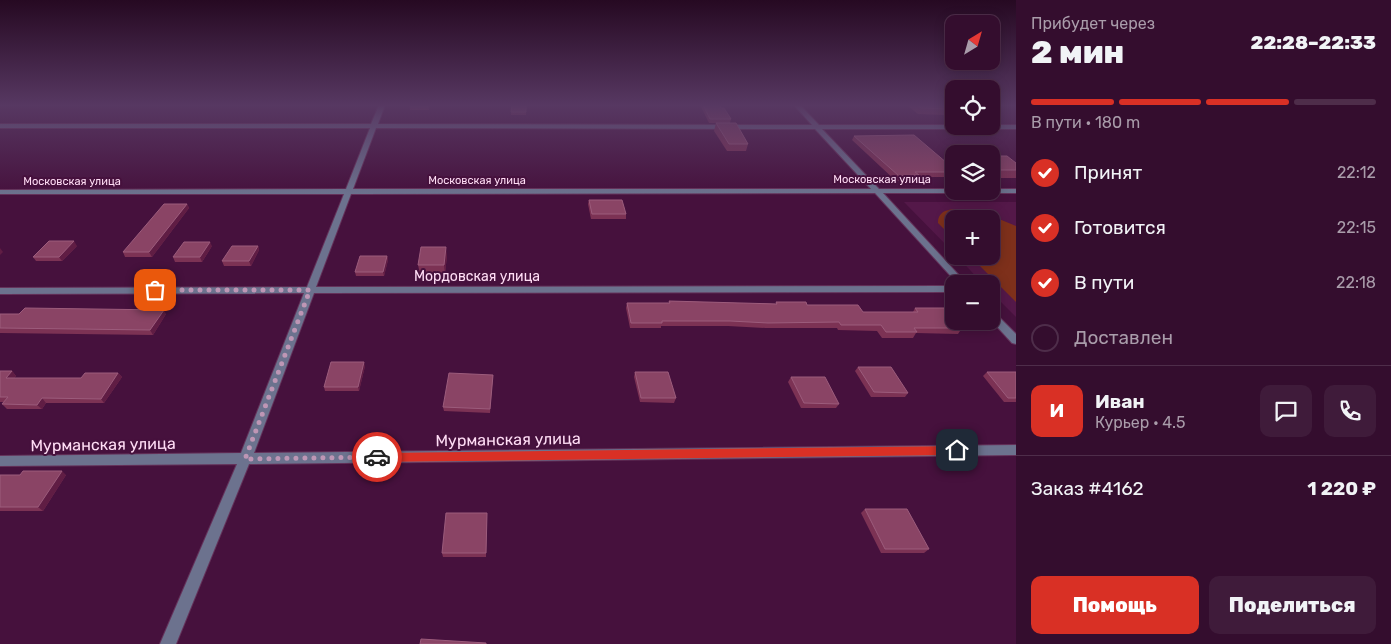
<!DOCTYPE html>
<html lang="ru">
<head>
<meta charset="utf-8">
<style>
  :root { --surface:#340d2e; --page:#3f1b3a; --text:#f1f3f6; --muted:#a99caa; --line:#4e2d4a; --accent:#d93025 }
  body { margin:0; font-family:Rubik,sans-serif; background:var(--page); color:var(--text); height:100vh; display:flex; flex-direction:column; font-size:19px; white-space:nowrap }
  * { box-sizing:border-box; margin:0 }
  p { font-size:16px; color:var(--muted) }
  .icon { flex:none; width:28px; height:28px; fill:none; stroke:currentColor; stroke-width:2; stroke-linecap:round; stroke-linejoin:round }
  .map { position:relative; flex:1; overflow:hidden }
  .panel { display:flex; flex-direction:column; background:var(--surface); width:375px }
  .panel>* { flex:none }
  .needle { width:32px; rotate:37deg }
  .buttons { position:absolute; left:945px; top:15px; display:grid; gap:10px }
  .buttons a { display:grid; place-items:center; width:55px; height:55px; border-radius:10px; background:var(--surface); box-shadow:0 2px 12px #0003,0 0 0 1px var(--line); font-size:25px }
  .pin { position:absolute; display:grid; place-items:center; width:42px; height:42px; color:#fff; margin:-21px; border-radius:10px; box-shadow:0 2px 8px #0006 }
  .courier { position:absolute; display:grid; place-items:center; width:50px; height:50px; margin:-25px; border:4px solid #d93025; border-radius:50%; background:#fff; color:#222; box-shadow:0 1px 6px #0007 }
  .head em { font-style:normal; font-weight:800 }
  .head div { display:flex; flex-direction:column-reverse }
  .head { display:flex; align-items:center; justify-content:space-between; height:85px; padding:0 15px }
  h1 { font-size:32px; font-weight:800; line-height:38px }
  .bar { display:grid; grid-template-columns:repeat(4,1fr); gap:8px 5px; align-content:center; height:60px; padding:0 15px }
  .bar i { height:6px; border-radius:4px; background:var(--line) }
  .bar .selected { background:var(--accent) }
  .bar p { grid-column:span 4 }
  .line { display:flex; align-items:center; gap:12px; padding:0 15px; border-top:1px solid var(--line) }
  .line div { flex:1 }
  .round { display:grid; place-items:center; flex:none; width:52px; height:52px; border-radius:10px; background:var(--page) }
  ol { padding:0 15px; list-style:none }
  li { display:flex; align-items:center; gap:15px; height:55px }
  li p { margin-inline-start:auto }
  li .icon { padding:5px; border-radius:50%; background:var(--accent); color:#fff; stroke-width:4 }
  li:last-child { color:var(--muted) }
  li i { width:28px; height:28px; border:2px solid var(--line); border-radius:50% }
  .action { display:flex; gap:10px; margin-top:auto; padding:10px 15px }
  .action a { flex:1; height:58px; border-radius:10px; background:var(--accent); color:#fff; font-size:20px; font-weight:800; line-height:58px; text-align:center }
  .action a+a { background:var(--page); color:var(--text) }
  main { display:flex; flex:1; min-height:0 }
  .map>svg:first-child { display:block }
  .built { fill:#541849 }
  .green { fill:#7e301b }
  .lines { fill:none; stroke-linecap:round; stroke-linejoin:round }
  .minor-casing { stroke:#64325a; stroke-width:2 }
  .minor { fill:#6c728e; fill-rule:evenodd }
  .wall { fill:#7c3254 }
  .shaded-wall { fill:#601d44 }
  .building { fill:#8a4465; stroke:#9c5c7c }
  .route { fill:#d93025 }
  .done { stroke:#be96b5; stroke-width:5; stroke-dasharray:0 9 }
  .labels { text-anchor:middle; stroke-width:4; stroke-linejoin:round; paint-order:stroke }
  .far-street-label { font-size:11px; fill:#ffddf5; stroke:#46113d }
  .street-label { font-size:14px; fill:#ffddf5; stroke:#46113d }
  .near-street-label { font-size:16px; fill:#ffddf5; stroke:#46113d }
</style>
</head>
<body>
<main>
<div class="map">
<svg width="1016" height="644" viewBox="0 0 1016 644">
  <rect width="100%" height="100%" fill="#46113d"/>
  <path class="built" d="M904 202H1016V317L991 292V284H983L957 256H991V219H954V253Z"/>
  <path class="green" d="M965 209 987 214 1016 226V302L970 256H991V219H954V239L938 223C938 208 953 209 965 209Z"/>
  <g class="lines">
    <g class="minor-casing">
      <g id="minor">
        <path d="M379 105H385L378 124 812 125 794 105H800L819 125H1016V129H822L879 189H954V191H958L954 193H883L967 284H958L875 193 351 194 316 287 954 286V292L314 293 254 453 1016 445V455L249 464 176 644H160L237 464 0 466V456L241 453 304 293 0 294V288L307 287 344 194H0V190L346 189 370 128H0V124H371ZM376 128 815 129 871 189H353Z"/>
        <path d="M991 189H1016V193H988L987 191H991Z"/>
        <path d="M991 311 994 312 1016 334V344L1012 343 991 320Z"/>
      </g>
    </g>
    <use href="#minor" class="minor"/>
  </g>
  <g class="wall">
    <path d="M409 105H430L429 110H410Z"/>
    <path d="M512 105H526V115H511Z"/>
    <path d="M700 105H720L731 119 730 123H709Z"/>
    <path d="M907 105H942L948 109 944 115 918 114Z"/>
    <path d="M716 123 748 144 746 151H727L714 131Z"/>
    <path d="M854 136 954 169V177H919L917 180 896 181 852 140Z"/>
    <path d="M991 156 1016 163V178H996L991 174Z"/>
    <path d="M589 200 626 214V219H591L588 204Z"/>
    <path d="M187 204 189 208 152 257H125L123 252Z"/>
    <path d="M77 246 62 261H36L33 257Z"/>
    <path d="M212 246 202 262H175L173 257Z"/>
    <path d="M258 246 259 250 251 266H224L222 261Z"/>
    <path d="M447 255 445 274H420L418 265Z"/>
    <path d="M387 256 388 260 384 276H356L355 272Z"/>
    <path d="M669 301 776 304V302L807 305 863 312H913L915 308 962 328 958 334 916 333 913 338H882L877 331 838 330 837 328H766L728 326H661V328H630L626 308 627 303H669Z"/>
    <path d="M0 314H166L153 335 0 333Z"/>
    <path d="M365 366 359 391H325L324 387Z"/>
    <path d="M858 367 908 393 905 397H871L855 371Z"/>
    <path d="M0 371H12L16 376 14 378H81L118 373 122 377 104 403H46L42 409H7L2 404 5 402H0Z"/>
    <path d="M635 372 676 398 674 403 640 402 634 377Z"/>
    <path d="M987 372H1016V402H1004L983 376Z"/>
    <path d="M493 375 490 413 444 411 443 407Z"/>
    <path d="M791 377 839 404 836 408H801L788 382Z"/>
    <path d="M0 475H66L43 511H0Z"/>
    <path d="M865 509 929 549 924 553H881L861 513Z"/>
    <path d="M487 517 486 557H443L442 553Z"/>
  </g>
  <g class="shaded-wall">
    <path d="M187 204 189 208 152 257 149 252Z"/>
    <path d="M74 241 77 246 62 261 59 257Z"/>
    <path d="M210 242 212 246 202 262 200 257Z"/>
    <path d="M258 246 259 250 251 266 249 261Z"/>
    <path d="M446 247 447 255 445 274 444 265Z"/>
    <path d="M0 248 3 252 0 255Z"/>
    <path d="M387 256 388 260 384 276 383 272Z"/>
    <path d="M164 310 166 314 153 335 150 330Z"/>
    <path d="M364 362 365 366 359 391 358 387Z"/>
    <path d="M12 371 16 376 10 382 6 378Z"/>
    <path d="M118 373 122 377 104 403 101 399Z"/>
    <path d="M42 398 46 403 42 409 37 405Z"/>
    <path d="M62 471 66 475 43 511 38 507Z"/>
  </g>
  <g class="building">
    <path d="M409 105H429L428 106H409Z"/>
    <path d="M512 105H526V112H511Z"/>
    <path d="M703 105H720L721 108H724L731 119H710Z"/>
    <path d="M917 105H942L948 109 921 108Z"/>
    <path d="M716 123H736L748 144H729Z"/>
    <path d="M914 135 954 169V172H915L919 175 899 176 854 136Z"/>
    <path d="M991 156H1007L1016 163V170H1001L991 162Z"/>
    <path d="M589 200H622L626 214H592Z"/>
    <path d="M164 204H187L149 252H123Z"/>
    <path d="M49 241H74L59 257H33Z"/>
    <path d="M184 242H210L200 257H173Z"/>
    <path d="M232 246H258L249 261H222Z"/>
    <path d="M421 247H446L444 265H418Z"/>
    <path d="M360 256H387L383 272H355Z"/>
    <path d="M669 301 777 304 776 302H806L807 305H858L863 312H918L915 308H945L954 318V321H956L962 328H914L917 332H886L881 325H841L839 322 768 323 730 321H662V323H631L627 303H670Z"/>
    <path d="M25 308 164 310 150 330 0 328V314H19Z"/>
    <path d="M331 362H364L358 387H324Z"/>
    <path d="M858 367H891L908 393 874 392Z"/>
    <path d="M0 371H12L6 378H81L85 373H118L101 399 42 398 37 405 2 404 8 397H0Z"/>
    <path d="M635 372H668L676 398H641Z"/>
    <path d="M987 372H1016V398H1008Z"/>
    <path d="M449 373 493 375 490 409 443 407Z"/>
    <path d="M791 377H825L839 404 804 403Z"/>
    <path d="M23 471H62L38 507H0V475H20Z"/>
    <path d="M865 509H907L929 549H885Z"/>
    <path d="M446 513H487L486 553H442Z"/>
    <path d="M421 639 486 643V644H420Z"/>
  </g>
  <linearGradient id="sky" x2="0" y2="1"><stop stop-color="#260922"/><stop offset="0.54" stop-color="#573862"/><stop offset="1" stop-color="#573862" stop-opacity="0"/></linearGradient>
  <rect width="1016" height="195" fill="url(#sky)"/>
  <path class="route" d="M957 446 962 450 957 455 377 462 372 457 377 453Z"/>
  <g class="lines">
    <path class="done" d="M155 290H310L245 459 377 457"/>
  </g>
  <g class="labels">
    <g class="far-street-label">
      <text x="882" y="183">Московская улица</text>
      <text x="477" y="184">Московская улица</text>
      <text x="72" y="185">Московская улица</text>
    </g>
    <g class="street-label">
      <text x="477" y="281">Мордовская улица</text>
    </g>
    <g class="near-street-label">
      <text transform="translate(508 439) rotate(-1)" y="6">Мурманская улица</text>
      <text transform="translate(103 444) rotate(-1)" y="6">Мурманская улица</text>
    </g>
  </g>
</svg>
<div class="buttons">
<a><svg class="needle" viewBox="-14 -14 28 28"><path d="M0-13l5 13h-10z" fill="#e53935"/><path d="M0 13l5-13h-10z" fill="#a99caa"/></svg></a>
<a><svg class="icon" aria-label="locate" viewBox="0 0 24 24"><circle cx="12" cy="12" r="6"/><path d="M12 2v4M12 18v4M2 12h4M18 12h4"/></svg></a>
<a><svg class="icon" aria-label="layers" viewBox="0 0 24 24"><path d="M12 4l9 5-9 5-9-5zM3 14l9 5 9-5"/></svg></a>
<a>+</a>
<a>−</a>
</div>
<div class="pin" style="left:155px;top:290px;background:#ea580c"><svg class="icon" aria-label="bag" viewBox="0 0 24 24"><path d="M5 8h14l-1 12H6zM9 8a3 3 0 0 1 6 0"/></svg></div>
<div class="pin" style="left:957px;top:450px;background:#1f2937"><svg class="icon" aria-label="home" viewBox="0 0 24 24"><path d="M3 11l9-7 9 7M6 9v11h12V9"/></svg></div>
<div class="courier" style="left:377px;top:457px"><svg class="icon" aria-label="car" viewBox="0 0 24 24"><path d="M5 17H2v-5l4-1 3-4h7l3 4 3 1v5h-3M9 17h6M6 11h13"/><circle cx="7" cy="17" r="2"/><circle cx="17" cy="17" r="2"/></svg></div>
</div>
<section class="panel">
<div class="head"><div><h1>2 мин</h1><p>Прибудет через</p></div><em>22:28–22:33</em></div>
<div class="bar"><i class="selected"></i><i class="selected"></i><i class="selected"></i><i></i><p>В пути · 180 m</p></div>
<ol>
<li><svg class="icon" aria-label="check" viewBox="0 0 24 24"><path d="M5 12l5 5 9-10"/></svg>Принят<p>22:12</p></li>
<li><svg class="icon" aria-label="check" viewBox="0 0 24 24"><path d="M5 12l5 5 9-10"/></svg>Готовится<p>22:15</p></li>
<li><svg class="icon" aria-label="check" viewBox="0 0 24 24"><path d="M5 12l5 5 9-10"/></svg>В пути<p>22:18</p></li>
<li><i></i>Доставлен</li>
</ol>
<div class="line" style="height:90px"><b class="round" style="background:var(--accent);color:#fff">И</b><div><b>Иван</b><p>Курьер · 4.5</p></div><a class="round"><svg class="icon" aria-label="chat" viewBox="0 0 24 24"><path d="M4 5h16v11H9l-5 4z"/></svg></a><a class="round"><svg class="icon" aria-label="phone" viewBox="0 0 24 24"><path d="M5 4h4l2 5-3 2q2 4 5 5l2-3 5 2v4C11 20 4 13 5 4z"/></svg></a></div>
<div class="line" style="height:65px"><div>Заказ #4162</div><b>1 220 ₽</b></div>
<div class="action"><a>Помощь</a><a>Поделиться</a></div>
</section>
</main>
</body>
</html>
